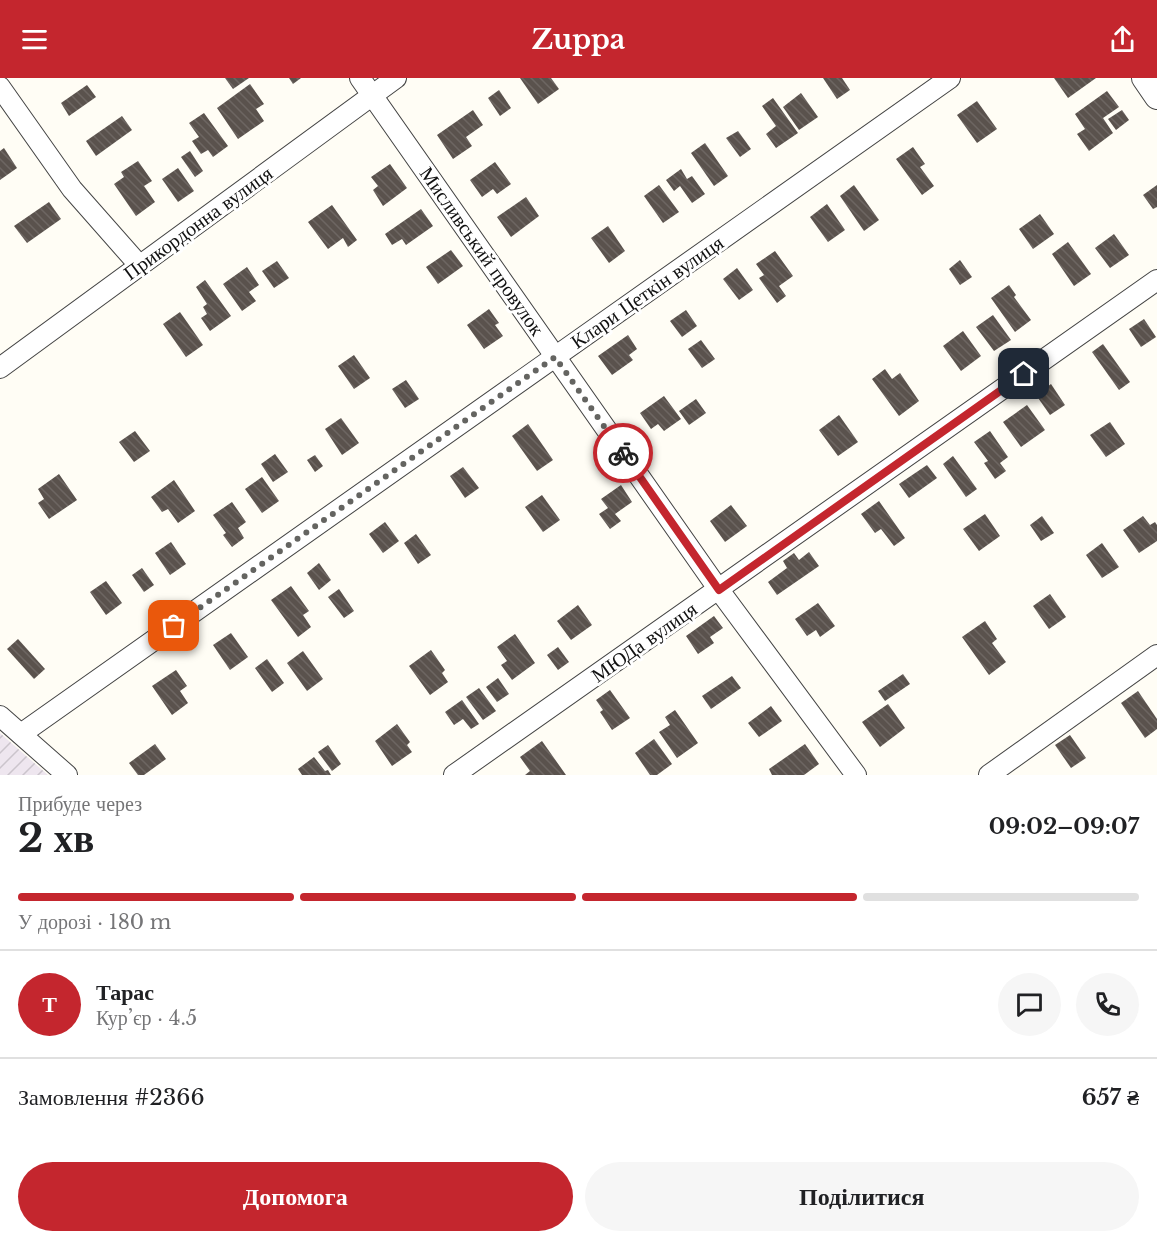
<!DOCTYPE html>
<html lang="uk">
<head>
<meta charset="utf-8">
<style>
  :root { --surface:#fff; --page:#f6f6f6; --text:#202124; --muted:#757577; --line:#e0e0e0; --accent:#c4262e }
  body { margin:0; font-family:"Libre Baskerville",serif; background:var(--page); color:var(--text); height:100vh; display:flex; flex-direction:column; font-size:22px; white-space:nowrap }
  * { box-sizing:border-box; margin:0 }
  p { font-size:20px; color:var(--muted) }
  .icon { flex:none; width:33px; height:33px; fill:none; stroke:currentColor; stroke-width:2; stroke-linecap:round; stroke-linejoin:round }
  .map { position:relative; height:697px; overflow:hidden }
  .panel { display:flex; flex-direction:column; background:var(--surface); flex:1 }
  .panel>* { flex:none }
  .pin { position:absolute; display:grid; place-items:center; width:51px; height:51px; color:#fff; margin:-26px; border-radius:12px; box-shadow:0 3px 9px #0006 }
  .courier { position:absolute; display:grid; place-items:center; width:60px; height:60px; margin:-30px; border:4px solid #c4262e; border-radius:50%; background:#fff; color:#222; box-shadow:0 2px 8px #0007 }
  .headline em { font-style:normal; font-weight:700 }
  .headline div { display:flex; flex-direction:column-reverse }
  .headline { display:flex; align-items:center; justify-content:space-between; height:102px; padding:0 18px }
  h1 { font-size:39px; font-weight:700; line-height:45px }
  .bar { display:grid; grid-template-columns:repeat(4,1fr); gap:9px 6px; align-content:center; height:72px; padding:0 18px }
  .bar i { height:8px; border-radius:4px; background:var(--line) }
  .bar .selected { background:var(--accent) }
  .bar p { grid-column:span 4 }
  .line { display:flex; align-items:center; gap:15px; padding:0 18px; border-top:2px solid var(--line) }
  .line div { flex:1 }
  .round { display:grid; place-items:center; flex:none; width:63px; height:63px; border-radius:32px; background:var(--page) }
  .primary-button { display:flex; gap:12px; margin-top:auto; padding:12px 18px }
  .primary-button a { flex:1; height:69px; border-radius:36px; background:var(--accent); color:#fff; font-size:24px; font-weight:700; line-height:69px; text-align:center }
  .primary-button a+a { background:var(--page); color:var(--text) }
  header { display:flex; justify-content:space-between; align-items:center; height:78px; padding:0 18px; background:var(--accent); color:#fff; font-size:27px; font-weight:700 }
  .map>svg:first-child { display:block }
  .industrial { fill:url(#industrial-furrows) }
  .building { fill:url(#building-back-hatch) }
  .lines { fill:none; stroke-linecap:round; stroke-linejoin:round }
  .minor-casing { stroke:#444; stroke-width:22 }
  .tertiary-casing { stroke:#444; stroke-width:26 }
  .minor { stroke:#fff; stroke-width:20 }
  .tertiary { stroke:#fff; stroke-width:24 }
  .done { stroke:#646461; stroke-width:6; stroke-dasharray:0 10.8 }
  .route { stroke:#c4262e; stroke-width:8 }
  .labels { text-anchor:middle; stroke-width:6; stroke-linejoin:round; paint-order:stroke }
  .street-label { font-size:20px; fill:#111; stroke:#fff }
</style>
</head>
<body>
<header><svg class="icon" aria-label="menu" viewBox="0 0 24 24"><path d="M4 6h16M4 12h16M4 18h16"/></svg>Zuppa<svg class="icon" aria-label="share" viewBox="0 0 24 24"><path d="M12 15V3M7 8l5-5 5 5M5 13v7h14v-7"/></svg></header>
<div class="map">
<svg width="1157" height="697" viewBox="0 0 1157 697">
  <defs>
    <pattern id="industrial-furrows" width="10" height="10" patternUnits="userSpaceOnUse" patternTransform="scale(1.5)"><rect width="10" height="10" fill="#eee6ef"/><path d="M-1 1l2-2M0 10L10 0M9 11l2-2" fill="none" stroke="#cbc4cc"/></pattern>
    <pattern id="building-back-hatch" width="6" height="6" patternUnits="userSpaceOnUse" patternTransform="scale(1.5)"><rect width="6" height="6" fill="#5a524d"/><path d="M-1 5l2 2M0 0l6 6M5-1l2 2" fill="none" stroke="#6d6662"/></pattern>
  </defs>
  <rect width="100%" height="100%" fill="#fffdf5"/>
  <path class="industrial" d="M0 655 48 697H0Z"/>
  <g class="building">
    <path d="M225 0H249L233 11Z"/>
    <path d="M289 0H301L293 6Z"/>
    <path d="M520 0H551L559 11 538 26Z"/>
    <path d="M823 0H842L850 12 837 21Z"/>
    <path d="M1054 0H1096L1068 20Z"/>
    <path d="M250 6 264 26 256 31 264 43 238 61 217 30Z"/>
    <path d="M87 7 96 19 69 38 61 25Z"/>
    <path d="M499 12 511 30 500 38 488 20Z"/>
    <path d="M1107 13 1119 29 1103 40 1113 55 1089 73 1077 56 1085 51 1075 36Z"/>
    <path d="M801 15 818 39 799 52 783 29Z"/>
    <path d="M773 20 798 55 776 70 766 56 776 48 762 28Z"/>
    <path d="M977 23 997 51 977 65 957 37Z"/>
    <path d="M473 32 483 47 466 59 472 68 453 81 437 57Z"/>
    <path d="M1122 32 1129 42 1116 52 1108 41Z"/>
    <path d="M204 35 228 68 213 79 208 72 201 76 192 63 199 59 189 45Z"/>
    <path d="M122 38 132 52 96 78 86 63Z"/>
    <path d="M738 53 751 71 740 79 726 60Z"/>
    <path d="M705 65 728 98 714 108 691 75Z"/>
    <path d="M913 69 925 86 920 89 934 108 922 117 896 81Z"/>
    <path d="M4 70 17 90 0 102V73Z"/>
    <path d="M190 73 203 93 195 99 181 79Z"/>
    <path d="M138 83 152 103 144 108 155 124 136 138 114 106 124 99 121 94Z"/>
    <path d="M495 84 511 106 497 116 493 111 482 119 470 102Z"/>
    <path d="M390 86 407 110 383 128 373 112 378 108 371 99Z"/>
    <path d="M178 90 194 113 178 124 162 101Z"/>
    <path d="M681 91 687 101 692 98 705 116 692 125 680 108 674 113 666 102Z"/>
    <path d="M659 107 679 134 663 145 644 118Z"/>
    <path d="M854 107 879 142 864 153 840 118Z"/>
    <path d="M1157 107V129L1153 131 1143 117Z"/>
    <path d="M526 119 539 138 511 159 497 139Z"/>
    <path d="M49 124 61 141 27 165 14 148Z"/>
    <path d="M827 126 845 152 828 164 810 139Z"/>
    <path d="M332 127 357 162 348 169 343 160 328 171 308 144Z"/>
    <path d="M421 131 433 148 406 167 402 161 392 167 385 156Z"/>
    <path d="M1040 136 1054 156 1033 171 1019 151Z"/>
    <path d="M608 148 625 173 609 185 591 160Z"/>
    <path d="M1114 156 1129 177 1110 190 1095 170Z"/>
    <path d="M1068 164 1091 196 1074 208 1052 176Z"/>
    <path d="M451 172 463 188 438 206 426 189Z"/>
    <path d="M775 173 793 198 779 208 786 218 777 225 759 200 764 197 756 186Z"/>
    <path d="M960 182 972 199 960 207 949 191Z"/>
    <path d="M277 183 289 200 274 210 262 193Z"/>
    <path d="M247 189 259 207 249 214 256 223 242 233 223 206Z"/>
    <path d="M737 190 753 212 739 222 723 201Z"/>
    <path d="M205 202 231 238 210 253 201 240 207 236 203 229 207 226 196 209Z"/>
    <path d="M1009 207 1016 217 1014 219 1031 242 1015 254 991 220Z"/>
    <path d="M489 231 499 245 495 247 503 258 484 271 467 247Z"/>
    <path d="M686 232 697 248 682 259 670 243Z"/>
    <path d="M180 234 203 267 186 279 163 246Z"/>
    <path d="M993 237 1011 262 994 273 976 249Z"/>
    <path d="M1144 241 1156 259 1141 269 1129 251Z"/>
    <path d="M963 253 981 278 961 293 943 268Z"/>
    <path d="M628 257 637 271 629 277 633 282 612 297 598 278Z"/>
    <path d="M701 262 715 281 702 290 688 271Z"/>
    <path d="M1103 266 1130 304 1119 312 1092 274Z"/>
    <path d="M354 277 370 300 354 311 338 288Z"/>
    <path d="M885 291 892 301 900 295 919 323 899 338 872 301Z"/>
    <path d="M406 302 419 321 405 330 392 311Z"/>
    <path d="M1051 306 1065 327 1050 337 1036 317Z"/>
    <path d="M664 318 681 341 664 353 658 346 651 351 640 335Z"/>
    <path d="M696 321 706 335 689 347 679 333Z"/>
    <path d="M1027 327 1045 352 1021 369 1003 344Z"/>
    <path d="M839 337 858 364 838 378 819 352Z"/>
    <path d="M341 340 359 365 342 377 325 351Z"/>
    <path d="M1110 344 1125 366 1106 379 1090 357Z"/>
    <path d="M528 346 553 382 537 393 512 358Z"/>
    <path d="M135 353 150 373 134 384 119 364Z"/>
    <path d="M990 353 1008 379 1000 385 1006 393 995 401 984 385 988 383 974 364Z"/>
    <path d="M275 376 288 394 273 404 261 386Z"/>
    <path d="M315 377 323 388 315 394 307 382Z"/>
    <path d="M953 378 977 411 966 419 943 386Z"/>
    <path d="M927 387 937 400 909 420 899 406Z"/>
    <path d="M463 389 479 410 465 420 450 398Z"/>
    <path d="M59 396 77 422 49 441 38 425 44 421 38 411Z"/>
    <path d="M262 399 279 423 262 435 245 411Z"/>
    <path d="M174 402 195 433 178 445 168 431 162 434 151 419Z"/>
    <path d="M621 407 632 424 615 436 621 443 610 451 599 436 608 430 601 421Z"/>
    <path d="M542 417 560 442 543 454 525 429Z"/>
    <path d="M879 423 905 460 894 468 881 451 875 455 861 436Z"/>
    <path d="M232 424 246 444 238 450 244 460 232 469 223 457 226 455 213 437Z"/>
    <path d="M731 427 747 448 725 464 710 443Z"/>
    <path d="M985 436 1000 458 979 473 963 451Z"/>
    <path d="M1042 438 1054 455 1041 463 1030 447Z"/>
    <path d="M1143 438 1150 447 1155 444 1157 447V463L1139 475 1123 452Z"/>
    <path d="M385 444 399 463 383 475 369 456Z"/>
    <path d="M416 456 431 477 418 486 404 465Z"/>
    <path d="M171 464 186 486 170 497 155 475Z"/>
    <path d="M1102 465 1119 489 1102 500 1086 477Z"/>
    <path d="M809 474 819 488 777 517 768 504 787 490 783 483 794 475 799 482Z"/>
    <path d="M319 485 331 502 319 512 307 495Z"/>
    <path d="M142 490 154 507 144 514 132 497Z"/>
    <path d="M106 503 122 525 106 537 90 514Z"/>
    <path d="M291 508 309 533 303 537 311 549 298 559 271 522Z"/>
    <path d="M339 511 354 533 344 540 328 519Z"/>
    <path d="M1050 516 1066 539 1049 551 1033 528Z"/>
    <path d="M818 525 835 548 820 559 816 552 807 558 795 541Z"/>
    <path d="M578 527 592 547 571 562 557 543Z"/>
    <path d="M714 538 723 550 710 559 714 565 698 576 686 558Z"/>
    <path d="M985 543 997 561 992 565 1006 584 989 597 962 559Z"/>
    <path d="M231 555 248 579 230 592 213 567Z"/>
    <path d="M515 556 535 585 512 602 501 587 507 583 497 569Z"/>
    <path d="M18 561 45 591 34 601 7 571Z"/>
    <path d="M558 569 569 584 558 592 547 577Z"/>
    <path d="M431 572 445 592 442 595 448 604 430 617 409 588Z"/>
    <path d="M303 573 323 601 307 613 287 585Z"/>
    <path d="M267 581 284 605 272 614 255 590Z"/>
    <path d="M176 592 187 608 180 613 188 625 172 637 152 608Z"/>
    <path d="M903 596 910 606 885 623 878 613Z"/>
    <path d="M732 598 741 610 711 631 702 618Z"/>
    <path d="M498 600 509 616 497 624 486 609Z"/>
    <path d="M479 610 496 633 483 642 466 619Z"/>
    <path d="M610 612 630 640 612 652 600 634 603 632 596 622Z"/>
    <path d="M1138 613 1157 641V651L1145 660 1121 625Z"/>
    <path d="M462 622 479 646 471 651 463 641 454 647 445 634Z"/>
    <path d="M888 626 905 650 880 669 862 644Z"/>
    <path d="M771 628 782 643 759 659 748 645Z"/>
    <path d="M675 632 698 665 677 680 659 654 670 647 665 639Z"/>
    <path d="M397 646 410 664 407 667 412 674 392 688 375 663Z"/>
    <path d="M1070 657 1086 680 1071 690 1055 667Z"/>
    <path d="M654 661 672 686 657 697H650L635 675Z"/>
    <path d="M542 663 566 697H525L530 693 520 679Z"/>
    <path d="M155 666 166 681 144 697H138L129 685Z"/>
    <path d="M805 666 819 686 804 697H772L769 691Z"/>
    <path d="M328 667 341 686 332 693 318 674Z"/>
    <path d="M314 679 325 693 328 692 331 697H302L298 691Z"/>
  </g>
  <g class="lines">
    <g class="minor-casing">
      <g id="minor">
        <path d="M360 0 719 512 856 697"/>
        <path d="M0 9 72 111 139 187"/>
        <path d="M0 290 396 0"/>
        <path d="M0 638 67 697"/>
        <path d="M21 656 950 0"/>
        <path d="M454 697 1157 202"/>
        <path d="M989 697 1157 577"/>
      </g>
    </g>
    <g class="tertiary-casing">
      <path id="tertiary" d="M1144 0 1157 19"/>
    </g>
    <use href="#minor" class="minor"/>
    <use href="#tertiary" class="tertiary"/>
  </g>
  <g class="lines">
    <path class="done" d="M174 548 555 279 623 375"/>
    <path class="route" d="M623 375 719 512 1024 296"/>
  </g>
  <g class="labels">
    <g class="street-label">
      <text transform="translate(198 145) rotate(-36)" y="7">Прикордонна вулиця</text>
      <text transform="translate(482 173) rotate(55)" y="7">Мисливський провулок</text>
      <text transform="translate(647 214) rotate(-35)" y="7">Клари Цеткін вулиця</text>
      <text transform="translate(644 564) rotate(-35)" y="7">МЮДа вулиця</text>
    </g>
  </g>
</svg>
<div class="pin" style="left:174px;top:548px;background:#ea580c"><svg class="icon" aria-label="bag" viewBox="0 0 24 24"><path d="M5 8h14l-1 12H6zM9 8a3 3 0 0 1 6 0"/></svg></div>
<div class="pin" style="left:1024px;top:296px;background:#1f2937"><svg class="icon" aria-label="home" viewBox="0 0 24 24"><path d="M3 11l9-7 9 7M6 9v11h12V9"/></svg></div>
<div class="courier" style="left:623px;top:375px"><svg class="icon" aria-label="bike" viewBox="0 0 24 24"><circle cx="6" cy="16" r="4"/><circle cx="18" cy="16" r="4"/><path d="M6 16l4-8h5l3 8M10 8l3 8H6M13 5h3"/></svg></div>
</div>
<section class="panel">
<div class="headline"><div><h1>2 хв</h1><p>Прибуде через</p></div><em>09:02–09:07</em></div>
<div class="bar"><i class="selected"></i><i class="selected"></i><i class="selected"></i><i></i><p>У дорозі · 180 m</p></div>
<div class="line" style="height:108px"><b class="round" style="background:var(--accent);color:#fff">Т</b><div><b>Тарас</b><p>Кур’єр · 4.5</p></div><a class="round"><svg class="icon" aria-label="chat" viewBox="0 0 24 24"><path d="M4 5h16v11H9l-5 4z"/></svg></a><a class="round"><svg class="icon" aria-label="phone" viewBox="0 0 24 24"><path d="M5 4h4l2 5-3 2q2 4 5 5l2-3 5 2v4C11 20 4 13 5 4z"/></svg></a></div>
<div class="line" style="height:78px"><div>Замовлення #2366</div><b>657 ₴</b></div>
<div class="primary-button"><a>Допомога</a><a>Поділитися</a></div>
</section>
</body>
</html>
